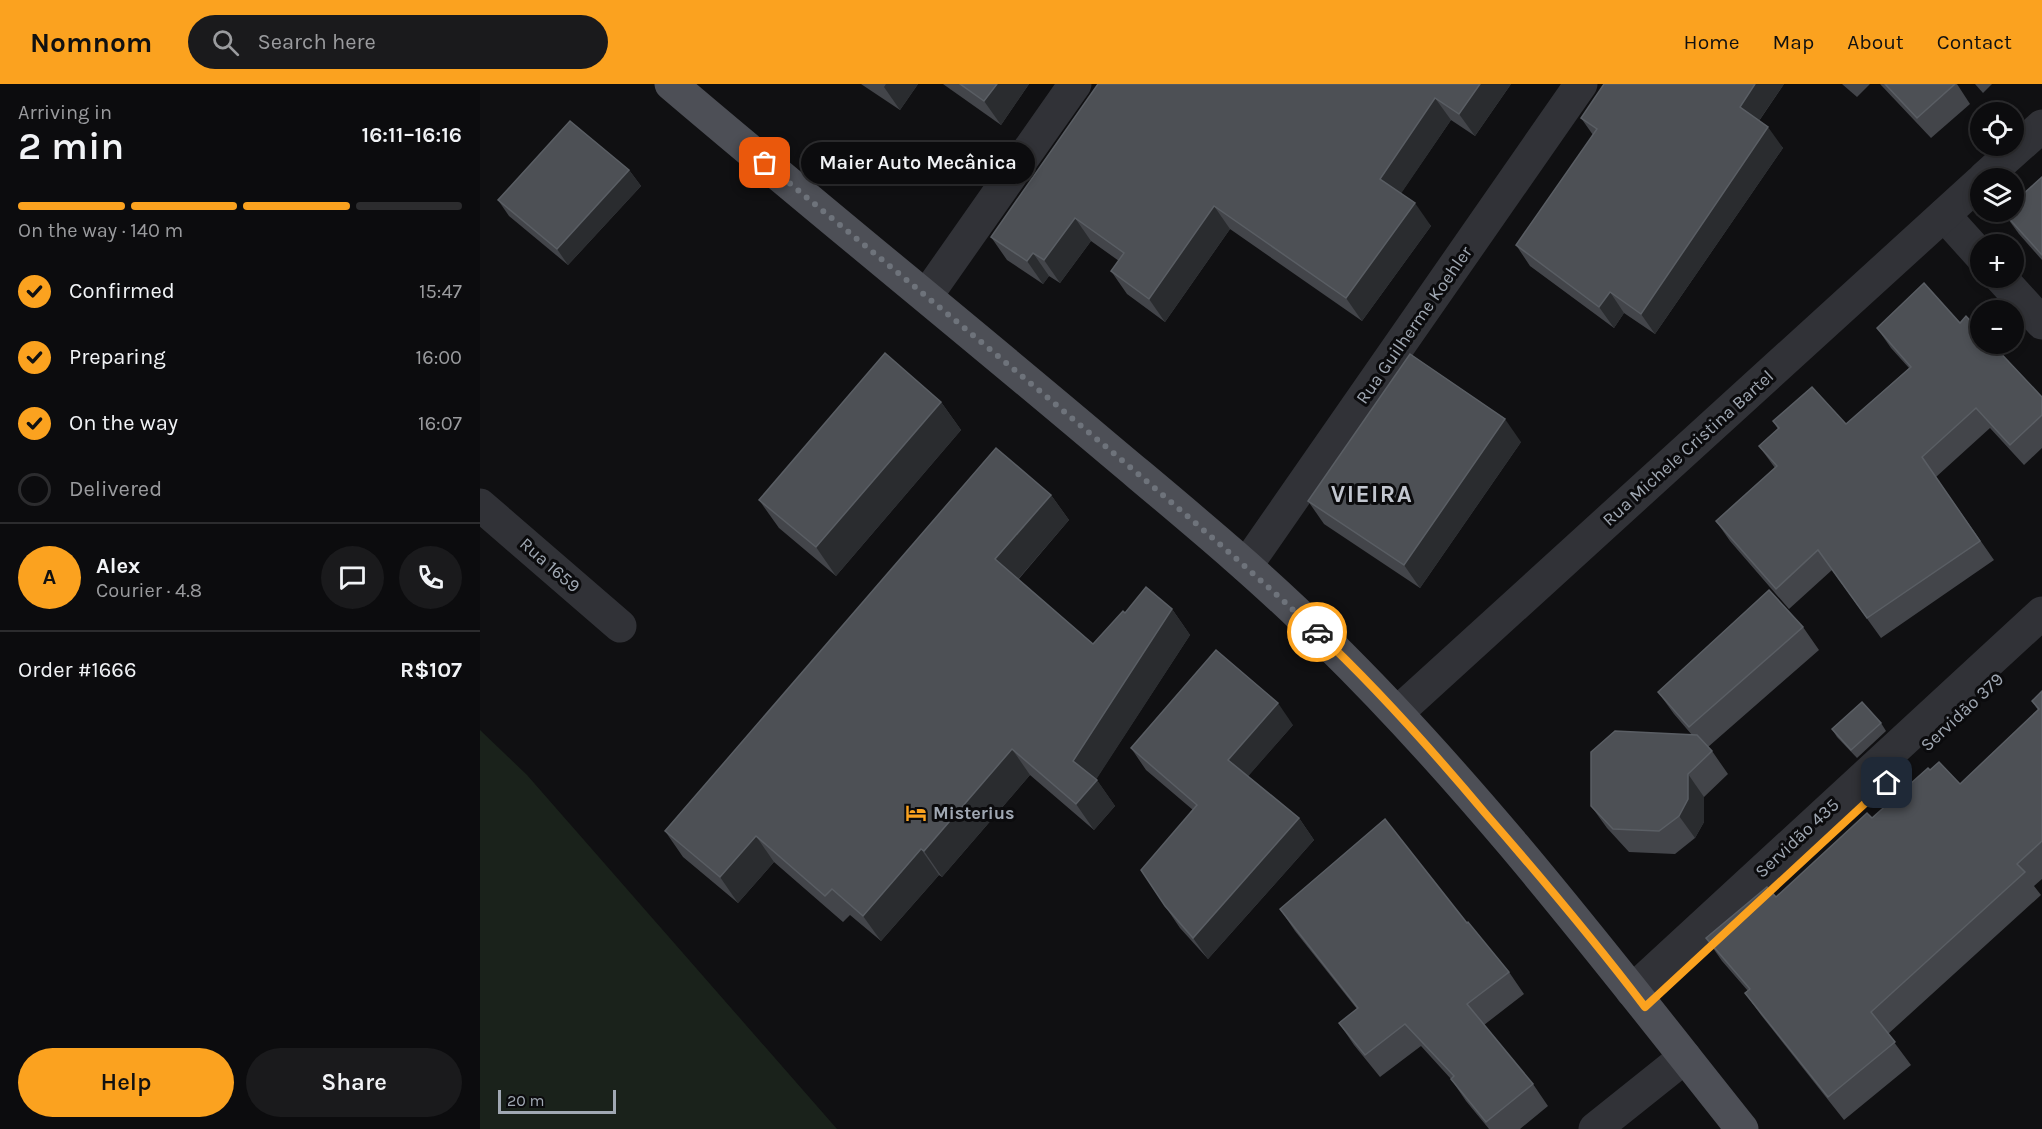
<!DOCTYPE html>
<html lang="en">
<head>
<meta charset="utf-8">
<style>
  :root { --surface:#0c0c0e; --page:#1a1a1c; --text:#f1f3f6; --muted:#9a9b9e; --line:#2c2c2e; --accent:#fba21f }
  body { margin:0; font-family:Karla,sans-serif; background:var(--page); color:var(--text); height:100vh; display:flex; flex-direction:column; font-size:22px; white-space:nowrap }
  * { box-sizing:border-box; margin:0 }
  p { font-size:20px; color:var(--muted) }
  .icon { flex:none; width:33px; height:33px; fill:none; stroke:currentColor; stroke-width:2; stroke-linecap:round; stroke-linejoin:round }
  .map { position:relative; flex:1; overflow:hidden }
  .side { display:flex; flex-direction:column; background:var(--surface); width:480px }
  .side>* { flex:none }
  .buttons { position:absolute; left:1490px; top:18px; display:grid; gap:12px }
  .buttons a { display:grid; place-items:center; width:54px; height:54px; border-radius:50%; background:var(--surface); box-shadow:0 3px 9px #0003,0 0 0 2px var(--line); font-size:30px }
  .scale { position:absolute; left:18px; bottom:15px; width:118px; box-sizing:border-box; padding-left:6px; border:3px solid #a0a8b3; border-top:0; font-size:16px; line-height:21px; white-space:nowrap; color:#a0a8b3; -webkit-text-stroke:4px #0b0b0d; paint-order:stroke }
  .pin { position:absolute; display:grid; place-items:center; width:51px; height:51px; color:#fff; margin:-26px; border-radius:12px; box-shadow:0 3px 9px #0006 }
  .courier { position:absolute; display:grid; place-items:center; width:60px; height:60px; margin:-30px; border:4px solid #fba21f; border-radius:50%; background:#fff; color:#222; box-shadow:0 2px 8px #0007 }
  .bubble { position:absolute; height:42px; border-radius:21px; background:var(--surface); box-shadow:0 3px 9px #0003,0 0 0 2px var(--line); font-size:20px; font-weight:600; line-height:42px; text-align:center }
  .overview em { font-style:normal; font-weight:600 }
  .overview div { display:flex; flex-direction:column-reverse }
  .overview { display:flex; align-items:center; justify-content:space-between; height:102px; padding:0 18px }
  h1 { font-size:39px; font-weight:600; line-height:45px }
  .bar { display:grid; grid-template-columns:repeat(4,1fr); gap:9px 6px; align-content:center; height:72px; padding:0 18px }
  .bar i { height:8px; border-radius:4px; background:var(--line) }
  .bar .active { background:var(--accent) }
  .bar p { grid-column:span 4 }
  .line { display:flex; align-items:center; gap:15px; padding:0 18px; border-top:2px solid var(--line) }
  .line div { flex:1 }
  .round { display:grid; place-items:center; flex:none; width:63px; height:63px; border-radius:32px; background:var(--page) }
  ol { padding:0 18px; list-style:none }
  li { display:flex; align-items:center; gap:18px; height:66px }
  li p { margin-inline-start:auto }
  li .icon { padding:6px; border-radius:50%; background:var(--accent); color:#111; stroke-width:4 }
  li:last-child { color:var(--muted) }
  li i { width:33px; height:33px; border:3px solid var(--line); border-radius:50% }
  .primary-button { display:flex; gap:12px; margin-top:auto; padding:12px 18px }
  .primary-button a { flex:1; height:69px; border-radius:36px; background:var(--accent); color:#111; font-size:24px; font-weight:600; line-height:69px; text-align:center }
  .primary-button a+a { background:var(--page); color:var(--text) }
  header { display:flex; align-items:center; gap:36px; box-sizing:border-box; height:84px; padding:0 30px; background:var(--accent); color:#111 }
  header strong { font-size:28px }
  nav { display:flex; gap:33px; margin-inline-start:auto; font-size:21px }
  .search { width:420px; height:54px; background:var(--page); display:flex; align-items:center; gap:15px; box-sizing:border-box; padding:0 21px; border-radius:33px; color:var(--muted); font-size:22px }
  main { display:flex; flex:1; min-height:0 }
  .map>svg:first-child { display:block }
  .green { fill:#1a221b }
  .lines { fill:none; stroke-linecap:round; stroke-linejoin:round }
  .minor { stroke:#313237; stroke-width:33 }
  .major { stroke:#4d4f56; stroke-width:33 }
  .wall { fill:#43454a }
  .shaded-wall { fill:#2a2c2f }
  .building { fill:#4d5055; stroke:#5a5e64; stroke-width:1.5 }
  .done { stroke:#6e737b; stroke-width:6; stroke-dasharray:0 10.8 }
  .route { stroke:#fba21f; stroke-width:8 }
  .labels { text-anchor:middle; stroke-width:6; stroke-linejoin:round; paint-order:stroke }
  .street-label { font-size:18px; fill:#a0a8b3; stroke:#0b0b0d }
  .poi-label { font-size:18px; font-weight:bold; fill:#a0a8b3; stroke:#0b0b0d; text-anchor:start }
  .district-label { font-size:24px; font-weight:bold; letter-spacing:1.5px; fill:#c2c6cf; stroke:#0b0b0d }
</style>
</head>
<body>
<header>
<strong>Nomnom</strong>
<div class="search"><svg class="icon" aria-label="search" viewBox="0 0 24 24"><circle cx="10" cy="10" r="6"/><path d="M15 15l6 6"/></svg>Search here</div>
<nav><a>Home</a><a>Map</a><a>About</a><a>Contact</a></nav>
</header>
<main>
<section class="side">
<div class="overview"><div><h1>2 min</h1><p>Arriving in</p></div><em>16:11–16:16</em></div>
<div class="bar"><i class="active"></i><i class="active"></i><i class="active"></i><i></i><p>On the way · 140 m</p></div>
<ol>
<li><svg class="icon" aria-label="check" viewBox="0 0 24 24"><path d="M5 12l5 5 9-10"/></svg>Confirmed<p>15:47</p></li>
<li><svg class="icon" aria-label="check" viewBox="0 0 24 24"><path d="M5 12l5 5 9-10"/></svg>Preparing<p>16:00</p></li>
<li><svg class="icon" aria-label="check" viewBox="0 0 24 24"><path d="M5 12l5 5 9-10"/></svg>On the way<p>16:07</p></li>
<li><i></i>Delivered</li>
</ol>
<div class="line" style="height:108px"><b class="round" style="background:var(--accent);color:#111">A</b><div><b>Alex</b><p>Courier · 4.8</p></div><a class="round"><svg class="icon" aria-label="chat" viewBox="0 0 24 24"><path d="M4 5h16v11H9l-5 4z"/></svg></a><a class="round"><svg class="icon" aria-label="phone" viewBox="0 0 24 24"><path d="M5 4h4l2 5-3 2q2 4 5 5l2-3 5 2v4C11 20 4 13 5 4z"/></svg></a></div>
<div class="line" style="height:78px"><div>Order #1666</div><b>R$107</b></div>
<div class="primary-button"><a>Help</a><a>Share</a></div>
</section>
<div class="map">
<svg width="1562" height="1045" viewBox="0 0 1562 1045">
  <rect width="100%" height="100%" fill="#101012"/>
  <path class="green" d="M0 646 47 691 357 1045H0Z"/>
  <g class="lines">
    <g class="minor">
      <path d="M1504 94 1562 42"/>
      <path d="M1464 131 1500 171"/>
      <path d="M1521 194 1562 239"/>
      <path d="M447 211 595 0"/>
      <path d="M0 421 140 542"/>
      <path d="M766 482 1101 0"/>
      <path d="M917 629 1500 98"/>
      <path d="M1152 907 1562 529"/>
      <path d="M1115 1045 1205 973"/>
    </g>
    <path class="major" d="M191 0C333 121 478 238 620 358 697 423 775 486 846 557 999 707 1129 878 1262 1045"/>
  </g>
  <g class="wall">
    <path d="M381 0H438L420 26Z"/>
    <path d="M463 0H549L521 41Z"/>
    <path d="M618 0H1031L995 52 971 36 921 109 951 142 882 237 750 145 685 238 647 210 631 187 639 177 611 157 580 199 569 192 563 200 527 176 511 153Z"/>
    <path d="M1124 0H1304L1279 37 1303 64 1175 250 1144 229 1134 244 1050 182 1036 161 1113 51 1101 34Z"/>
    <path d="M1362 0H1390L1377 13Z"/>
    <path d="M1400 0H1477L1490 20 1451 54Z"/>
    <path d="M1495 0H1512L1503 9Z"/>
    <path d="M149 86 161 102 88 181 29 132 18 116Z"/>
    <path d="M1562 93V176L1539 150 1523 128Z"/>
    <path d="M1480 239 1562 313V364L1544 381 1510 344 1456 393 1514 476 1401 554 1352 486 1309 525 1250 457 1236 437 1295 384 1279 362 1298 345 1293 337 1366 340 1429 284 1411 264 1397 244Z"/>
    <path d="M461 318 481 346 356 492 299 444 279 416Z"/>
    <path d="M1041 358 940 504 844 440 828 417Z"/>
    <path d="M571 411 589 436 538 496 613 560 645 529 692 525 710 551 616 695 635 722 614 746 550 691 462 793 459 791 401 857 370 831 363 838 294 778 258 819 203 773 185 747Z"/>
    <path d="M1323 543 1339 566 1228 663 1232 667 1248 690 1224 713V738L1215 754 1195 770 1149 768 1127 744 1111 722 1212 651 1194 630 1178 608Z"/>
    <path d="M1562 607V795L1554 802 1561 811 1408 950 1431 981 1364 1036 1281 931 1265 909 1268 907 1242 877 1226 854 1296 813 1450 686 1480 700 1558 626 1552 617Z"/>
    <path d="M1401 639 1406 647 1377 674 1357 653 1352 645Z"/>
    <path d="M813 641 768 692 819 734 834 756 728 875 700 844 685 822 713 726 666 686 651 664Z"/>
    <path d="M800 825 987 839 1029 888 1044 910 1004 941 1053 1000 1068 1022 1040 1045H1009L986 1017 971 995 941 962 900 993 874 961 859 939 877 925 815 847Z"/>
  </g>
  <g class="shaded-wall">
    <path d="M406 0H438L420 26 404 3Z"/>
    <path d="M517 0H549L521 41 504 17Z"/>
    <path d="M1000 0H1031L995 52 979 30Z"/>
    <path d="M1275 0H1304L1274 44 1260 23Z"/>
    <path d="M955 14 971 36 916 117 900 95Z"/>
    <path d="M1288 43 1303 64 1175 250 1161 230Z"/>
    <path d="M149 86 161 102 88 181 77 165Z"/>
    <path d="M935 119 951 142 882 237 866 214Z"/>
    <path d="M734 122 750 145 685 238 669 215Z"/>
    <path d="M595 134 611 157 580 199 564 176Z"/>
    <path d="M553 169 569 192 563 200 547 177Z"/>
    <path d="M1130 208 1144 229 1134 244 1119 223Z"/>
    <path d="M461 318 481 346 356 492 336 463Z"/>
    <path d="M1025 335 1041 358 940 504 924 481Z"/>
    <path d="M571 411 589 436 533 501 515 475Z"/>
    <path d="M692 525 710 551 612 702 617 696 635 722 614 746 596 720 593 677Z"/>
    <path d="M798 619 813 641 764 697 748 676Z"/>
    <path d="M532 665 550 691 462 793 444 767Z"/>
    <path d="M1208 690 1224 713V738L1215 754 1199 732Z"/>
    <path d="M819 734 834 756 728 875 713 854Z"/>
    <path d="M276 752 294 778 258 819 240 793Z"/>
    <path d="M441 765 459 791 401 857 383 832Z"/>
  </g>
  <g class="building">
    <path d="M480 0H517L504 17Z"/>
    <path d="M618 0H1000L979 30 955 14 900 95 935 119 866 214 734 122 669 215 631 187 644 169 595 134 564 176 553 169 547 177 511 153Z"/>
    <path d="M1124 0H1275L1260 23 1288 43 1161 230 1130 208 1119 223 1036 161 1117 45 1101 34Z"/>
    <path d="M1405 0H1475L1437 34Z"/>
    <path d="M90 37 149 86 77 165 18 116Z"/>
    <path d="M1562 93V171L1523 128H1533V119Z"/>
    <path d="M1444 199 1480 239 1486 232 1500 247V260H1512L1562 313V331L1530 361 1496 324 1442 373 1500 457 1387 534 1338 466 1296 505 1236 437 1297 382 1279 362 1299 344 1293 337 1332 303 1366 340 1431 283 1397 244Z"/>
    <path d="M405 269 461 318 336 463 279 416Z"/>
    <path d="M930 270 1025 335 924 481 828 417Z"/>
    <path d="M516 364 571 411 515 475 613 560 643 527 645 529 666 503 692 525 593 677 617 696 596 720 532 665 444 767 441 765 383 832 352 805 345 812 276 752 240 793 185 747Z"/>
    <path d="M1289 506 1323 543 1209 643 1178 608Z"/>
    <path d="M736 566 798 619 748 676 819 734 713 854 685 822 661 786 717 721 651 664Z"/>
    <path d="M1562 607V757L1537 780 1545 788 1391 928 1415 958 1348 1013 1265 909 1270 905 1226 854 1287 803 1296 813 1387 729 1392 734 1448 684 1450 686 1459 678 1480 700 1559 625 1552 617Z"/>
    <path d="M1382 618 1401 639 1371 666 1352 645Z"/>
    <path d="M1135 647 1217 651 1232 667 1208 690V715L1199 732 1179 747 1133 745 1111 722V668Z"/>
    <path d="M905 735 987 839 988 838 1029 888 987 920 1053 1000 1006 1038 971 995 974 992 925 940 885 971 859 939 878 924 800 825Z"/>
  </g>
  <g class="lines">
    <path class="done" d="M285 79C388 164 491 249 593 335 676 405 758 474 837 548"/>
    <path class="route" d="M837 548C897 604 952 666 1005 729 1060 792 1114 856 1165 923L1407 699"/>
  </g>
  <defs>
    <g id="hotel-bare" transform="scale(1.62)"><path d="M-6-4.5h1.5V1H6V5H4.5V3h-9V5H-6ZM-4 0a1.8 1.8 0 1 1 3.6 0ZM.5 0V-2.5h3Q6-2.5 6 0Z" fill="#fba21f" stroke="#0b0b0d" stroke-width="2.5" paint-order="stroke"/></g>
  </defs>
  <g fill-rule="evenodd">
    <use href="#hotel-bare" x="436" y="729"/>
  </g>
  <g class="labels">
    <g class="street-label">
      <text transform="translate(934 241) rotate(-55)" y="6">Rua Guilherme Koehler</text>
      <text transform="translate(1208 364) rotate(-42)" y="6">Rua Michele Cristina Bartel</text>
      <text transform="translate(70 481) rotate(41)" y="6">Rua 1659</text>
      <text transform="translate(1482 628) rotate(-43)" y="6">Servidão 379</text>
      <text transform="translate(1317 754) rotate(-43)" y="6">Servidão 435</text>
    </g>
    <g class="poi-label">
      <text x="453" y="735">Misterius</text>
    </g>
    <g class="district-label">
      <text x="892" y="418">VIEIRA</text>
    </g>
  </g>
</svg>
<div class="buttons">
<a><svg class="icon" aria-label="locate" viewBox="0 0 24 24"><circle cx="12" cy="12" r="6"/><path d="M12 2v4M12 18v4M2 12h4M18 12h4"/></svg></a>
<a><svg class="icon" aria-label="layers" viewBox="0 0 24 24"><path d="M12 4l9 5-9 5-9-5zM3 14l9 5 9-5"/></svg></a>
<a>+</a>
<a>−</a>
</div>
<div class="scale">20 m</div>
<div class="pin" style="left:285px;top:79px;background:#ea580c"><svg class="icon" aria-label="bag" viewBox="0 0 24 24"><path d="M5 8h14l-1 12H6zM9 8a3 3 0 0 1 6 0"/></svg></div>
<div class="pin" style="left:1407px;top:699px;background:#1f2937"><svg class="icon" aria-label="home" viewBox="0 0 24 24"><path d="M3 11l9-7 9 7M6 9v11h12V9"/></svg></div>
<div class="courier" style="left:837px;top:548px"><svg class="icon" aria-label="car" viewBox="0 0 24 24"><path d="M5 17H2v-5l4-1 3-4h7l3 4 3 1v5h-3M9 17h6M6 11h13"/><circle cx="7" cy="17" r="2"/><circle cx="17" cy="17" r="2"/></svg></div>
<div class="bubble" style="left:321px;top:58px;width:234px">Maier Auto Mecânica</div>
</div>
</main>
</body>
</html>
